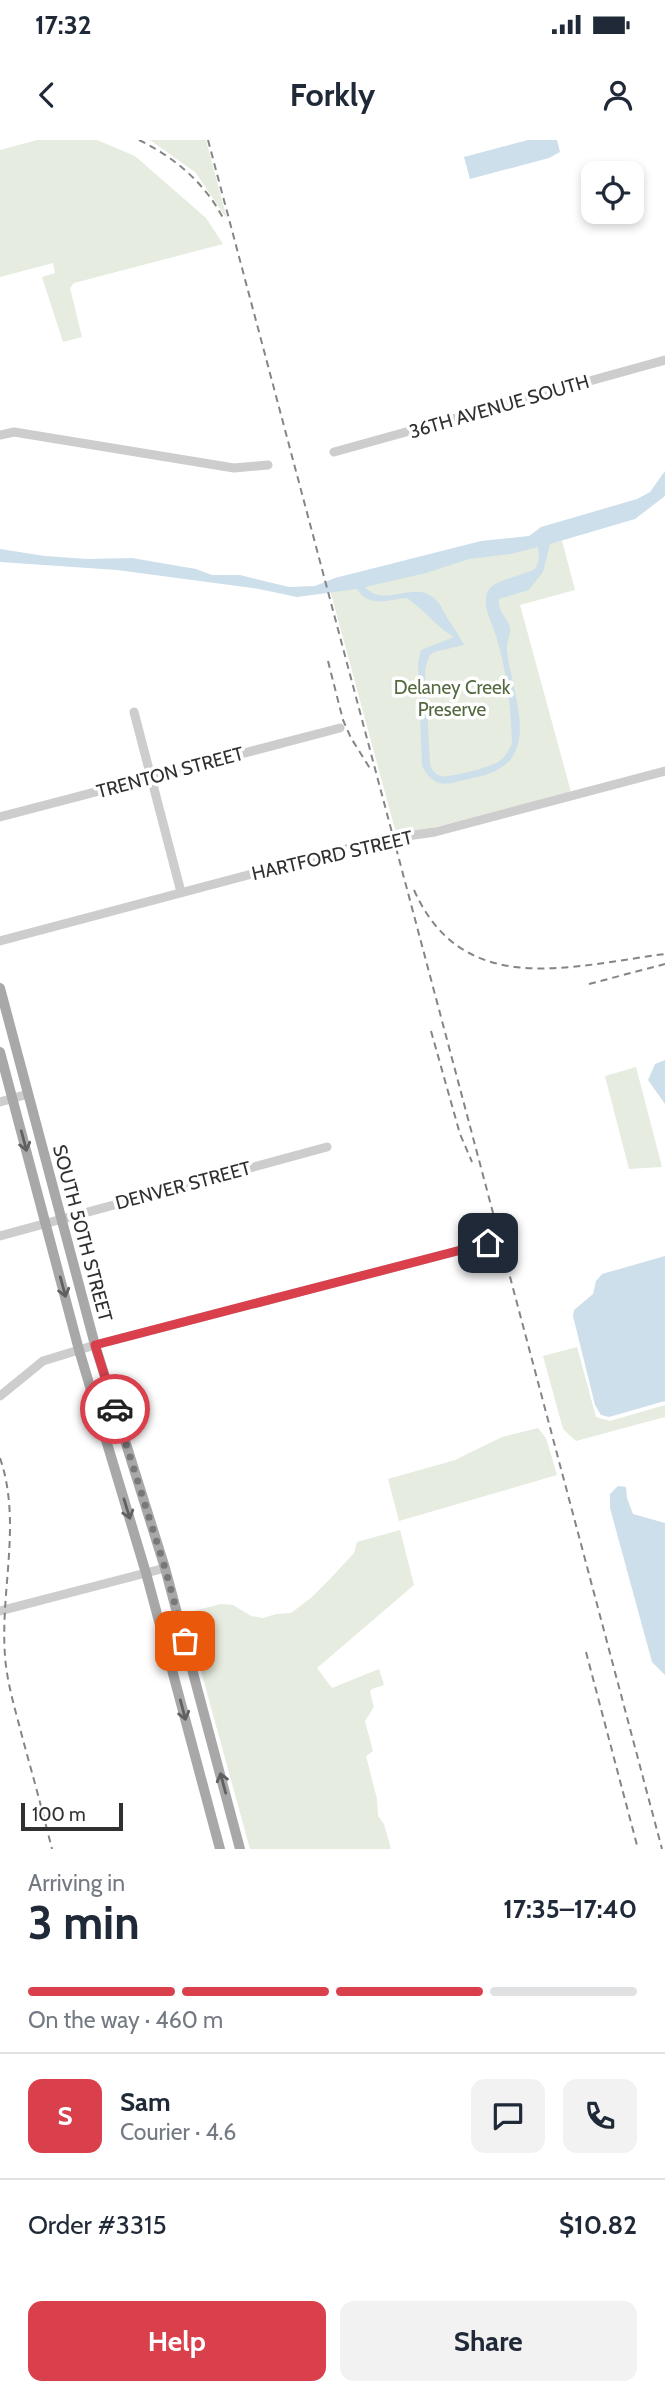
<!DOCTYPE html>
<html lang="en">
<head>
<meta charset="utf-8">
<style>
  :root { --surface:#fff; --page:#f2f2f3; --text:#1f2937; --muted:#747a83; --line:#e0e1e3; --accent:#da3f4c }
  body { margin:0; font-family:Cabin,sans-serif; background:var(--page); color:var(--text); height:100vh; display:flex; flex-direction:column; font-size:26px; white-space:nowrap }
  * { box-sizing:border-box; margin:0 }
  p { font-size:23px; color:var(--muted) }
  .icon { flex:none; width:38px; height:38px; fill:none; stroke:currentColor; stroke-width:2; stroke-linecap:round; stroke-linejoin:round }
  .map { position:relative; height:1709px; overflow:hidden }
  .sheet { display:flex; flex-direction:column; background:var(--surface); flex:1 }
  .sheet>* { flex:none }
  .tools { position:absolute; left:581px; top:21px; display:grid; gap:14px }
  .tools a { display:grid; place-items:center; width:63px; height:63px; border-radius:14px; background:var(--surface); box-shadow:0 4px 10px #0003; font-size:35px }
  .scale { position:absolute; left:21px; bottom:18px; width:102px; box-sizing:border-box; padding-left:7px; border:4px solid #303030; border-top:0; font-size:19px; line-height:24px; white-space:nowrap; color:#303030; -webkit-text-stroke:5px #fff; paint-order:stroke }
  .pin { position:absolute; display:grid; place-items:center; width:60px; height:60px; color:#fff; margin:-30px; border-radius:14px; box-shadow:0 4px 10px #0006 }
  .courier { position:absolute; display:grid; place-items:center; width:70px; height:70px; margin:-35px; border:5px solid #da3f4c; border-radius:50%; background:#fff; color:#222; box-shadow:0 2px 9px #0007 }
  .summary em { font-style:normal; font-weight:700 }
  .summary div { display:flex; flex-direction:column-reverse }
  .summary { display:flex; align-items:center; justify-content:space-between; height:119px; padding:0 28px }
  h1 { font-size:46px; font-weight:700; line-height:52px }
  .bar { display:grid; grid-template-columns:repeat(4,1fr); gap:10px 7px; align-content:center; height:84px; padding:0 28px }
  .bar i { height:9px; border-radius:5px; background:var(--line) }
  .bar .current { background:var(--accent) }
  .bar p { grid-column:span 4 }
  .line { display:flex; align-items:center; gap:18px; padding:0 28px; border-top:2px solid var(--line) }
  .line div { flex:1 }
  .round { display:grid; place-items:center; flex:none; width:74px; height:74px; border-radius:14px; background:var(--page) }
  .button { display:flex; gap:14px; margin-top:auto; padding:14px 28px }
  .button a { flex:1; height:80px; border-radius:14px; background:var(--accent); color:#fff; font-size:28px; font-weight:700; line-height:80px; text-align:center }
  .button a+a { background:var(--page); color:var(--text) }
  .status { display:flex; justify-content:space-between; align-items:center; height:49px; padding:0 35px; background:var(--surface); direction:ltr }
  .status svg { height:19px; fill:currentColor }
  header { display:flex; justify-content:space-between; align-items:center; height:91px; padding:0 28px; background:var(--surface); font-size:32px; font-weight:700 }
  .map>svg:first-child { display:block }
  .green { fill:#e6ecdf }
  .water { fill:#cddfea; fill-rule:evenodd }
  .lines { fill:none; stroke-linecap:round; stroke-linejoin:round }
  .minor { stroke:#cdcdcd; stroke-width:9 }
  .major { stroke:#a8a8a8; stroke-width:10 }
  .rail { stroke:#858585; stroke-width:2; stroke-dasharray:7 5; stroke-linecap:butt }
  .oneway { stroke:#606060 }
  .done { stroke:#787878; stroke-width:7; stroke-dasharray:0 12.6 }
  .route { stroke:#da3f4c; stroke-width:9 }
  .labels { text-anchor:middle; stroke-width:7; stroke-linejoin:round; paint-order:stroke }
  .street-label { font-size:19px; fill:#303030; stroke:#fff }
  .park-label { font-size:19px; fill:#546940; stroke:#fff }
</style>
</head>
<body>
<div class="status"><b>17:32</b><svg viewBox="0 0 49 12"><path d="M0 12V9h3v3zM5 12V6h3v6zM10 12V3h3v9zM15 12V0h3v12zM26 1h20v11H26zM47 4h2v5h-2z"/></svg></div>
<header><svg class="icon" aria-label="back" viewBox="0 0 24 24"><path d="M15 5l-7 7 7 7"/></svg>Forkly<svg class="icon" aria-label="person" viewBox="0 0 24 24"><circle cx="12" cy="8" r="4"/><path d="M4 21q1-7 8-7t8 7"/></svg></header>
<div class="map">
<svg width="665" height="1709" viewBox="0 0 665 1709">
  <rect width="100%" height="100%" fill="#fff"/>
  <g class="green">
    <path d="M37 0H97L135 16 206 78 223 104 74 143 70 148 82 197 63 202 42 137 55 133 53 123 0 137V10Z"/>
    <path d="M150 0H206L227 79 195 32Z"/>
    <path d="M559 389 575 450 520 465 571 652 397 697 330 450Z"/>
    <path d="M636 927 662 1027 629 1029 605 936Z"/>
    <path d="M577 1207 596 1277 610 1281 665 1265V1277L576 1301 563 1289 543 1216Z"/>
    <path d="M538 1288 546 1298 557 1335 399 1381 388 1339 455 1320 502 1297Z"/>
    <path d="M400 1390 414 1445 317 1528 332 1548 379 1529 384 1545 372 1549 370 1552 374 1567 365 1581 373 1611 366 1616 377 1659 378 1676 384 1684 391 1709H250L185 1473 221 1464 233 1465 251 1476 263 1478 276 1474 291 1473 312 1457 329 1440 354 1413 357 1402Z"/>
  </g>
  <g class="water">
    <path d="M528 0H557L560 12 549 18 470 39 464 17Z"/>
    <path d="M665 331V356L635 379 550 404 543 432 529 450 499 459C497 471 508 478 510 488 511 495 506 502 507 509 509 543 538 603 502 627 490 636 471 638 456 642 439 647 430 641 422 626L418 523 421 510 454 497C437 487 424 470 407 458 387 459 370 469 357 449L297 457 259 449 117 430 0 422V409L45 416 87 419 132 418 196 429 212 435H240L289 447 315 446 335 438 481 401 529 396 541 387 637 359 650 352ZM538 407 539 418 536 428C525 436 494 439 488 451 482 464 489 476 493 487 506 523 511 567 512 604 508 611 505 618 498 622 490 627 450 638 441 636 435 634 432 630 430 624L425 530 429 516 434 512 464 505C460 496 455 490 450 482 445 475 442 465 435 459 414 439 384 469 365 447L426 433 469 419 511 414Z"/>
    <path d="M665 920V964L648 940 655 924Z"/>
    <path d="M665 1116V1261L609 1277 601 1275 595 1265 573 1176 574 1170 593 1154 596 1141 602 1134Z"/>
    <path d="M618 1346 626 1347 627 1358 633 1374 665 1383V1535L652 1522 610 1368V1354Z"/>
  </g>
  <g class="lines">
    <g class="minor">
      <path d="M0 295 14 292 234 328 268 325"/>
      <path d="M334 312 665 220"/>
      <path d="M134 572 181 752"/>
      <path d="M0 677 340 588"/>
      <path d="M0 801 380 700 435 692 665 631"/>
      <path d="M0 962 28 954"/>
      <path d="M0 1096 327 1007"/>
      <path d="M0 1256 43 1221 95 1205 488 1103"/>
      <path d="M0 1471 165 1428"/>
    </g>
    <g class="major">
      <path d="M0 848 95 1205 165 1428 240 1709"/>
      <path d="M0 912 79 1210 146 1433 220 1709"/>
    </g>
    <g class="rail">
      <path d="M139 0C174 17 205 43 223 78"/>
      <path d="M208 0 662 1709"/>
      <path d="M328 521 343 580 351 598 371 630"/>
      <path d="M414 750C463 860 571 826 665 814"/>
      <path d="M589 844 665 824"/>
      <path d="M431 891 460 994 472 1022"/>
      <path d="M0 1318C22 1382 0 1450 5 1516 7 1544 16 1572 23 1600 33 1636 43 1673 52 1709"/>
      <path d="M586 1512 638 1709"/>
    </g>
  </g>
  <defs><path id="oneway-shaft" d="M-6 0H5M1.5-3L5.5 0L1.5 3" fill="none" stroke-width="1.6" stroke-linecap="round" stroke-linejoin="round" transform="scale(1.75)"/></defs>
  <g class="oneway">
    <use href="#oneway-shaft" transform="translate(24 1001) rotate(75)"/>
    <use href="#oneway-shaft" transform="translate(63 1147) rotate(75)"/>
    <use href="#oneway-shaft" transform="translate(127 1369) rotate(73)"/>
    <use href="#oneway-shaft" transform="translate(183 1570) rotate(75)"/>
    <use href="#oneway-shaft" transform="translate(223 1643) rotate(-105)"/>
  </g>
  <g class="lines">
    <path class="done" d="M115 1269 165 1428 185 1501"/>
    <path class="route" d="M115 1269 95 1205 488 1103"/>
  </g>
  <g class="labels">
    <g class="street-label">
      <text transform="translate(499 266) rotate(-16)" y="7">36TH AVENUE SOUTH</text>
      <text transform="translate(170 632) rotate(-15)" y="7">TRENTON STREET</text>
      <text transform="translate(332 715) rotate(-13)" y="7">HARTFORD STREET</text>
      <text transform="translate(183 1045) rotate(-15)" y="7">DENVER STREET</text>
      <text transform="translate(83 1093) rotate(75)" y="7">SOUTH 50TH STREET</text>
    </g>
    <g class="park-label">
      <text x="452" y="554">Delaney Creek<tspan x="452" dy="22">Preserve</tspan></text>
    </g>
  </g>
</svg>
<div class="tools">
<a><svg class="icon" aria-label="locate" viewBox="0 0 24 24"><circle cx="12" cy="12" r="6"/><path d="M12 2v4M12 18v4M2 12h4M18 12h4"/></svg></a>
</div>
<div class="scale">100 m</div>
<div class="pin" style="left:185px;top:1501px;background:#ea580c"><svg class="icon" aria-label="bag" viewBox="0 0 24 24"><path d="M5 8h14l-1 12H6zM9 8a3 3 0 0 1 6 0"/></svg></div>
<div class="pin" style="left:488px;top:1103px;background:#1f2937"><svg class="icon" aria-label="home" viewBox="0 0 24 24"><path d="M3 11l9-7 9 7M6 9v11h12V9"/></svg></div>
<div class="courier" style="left:115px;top:1269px"><svg class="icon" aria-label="car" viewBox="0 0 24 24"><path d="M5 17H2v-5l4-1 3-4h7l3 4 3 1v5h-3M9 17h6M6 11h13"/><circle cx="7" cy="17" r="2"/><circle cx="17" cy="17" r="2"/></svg></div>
</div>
<section class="sheet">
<div class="summary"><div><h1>3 min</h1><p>Arriving in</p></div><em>17:35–17:40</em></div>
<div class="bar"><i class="current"></i><i class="current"></i><i class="current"></i><i></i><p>On the way · 460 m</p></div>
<div class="line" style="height:126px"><b class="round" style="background:var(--accent);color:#fff">S</b><div><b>Sam</b><p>Courier · 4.6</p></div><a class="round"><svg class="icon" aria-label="chat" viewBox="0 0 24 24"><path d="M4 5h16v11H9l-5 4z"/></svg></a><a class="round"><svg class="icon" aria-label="phone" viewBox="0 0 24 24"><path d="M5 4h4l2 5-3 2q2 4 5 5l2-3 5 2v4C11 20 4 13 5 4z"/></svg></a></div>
<div class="line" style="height:91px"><div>Order #3315</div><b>$10.82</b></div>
<div class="button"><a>Help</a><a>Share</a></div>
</section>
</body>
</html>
